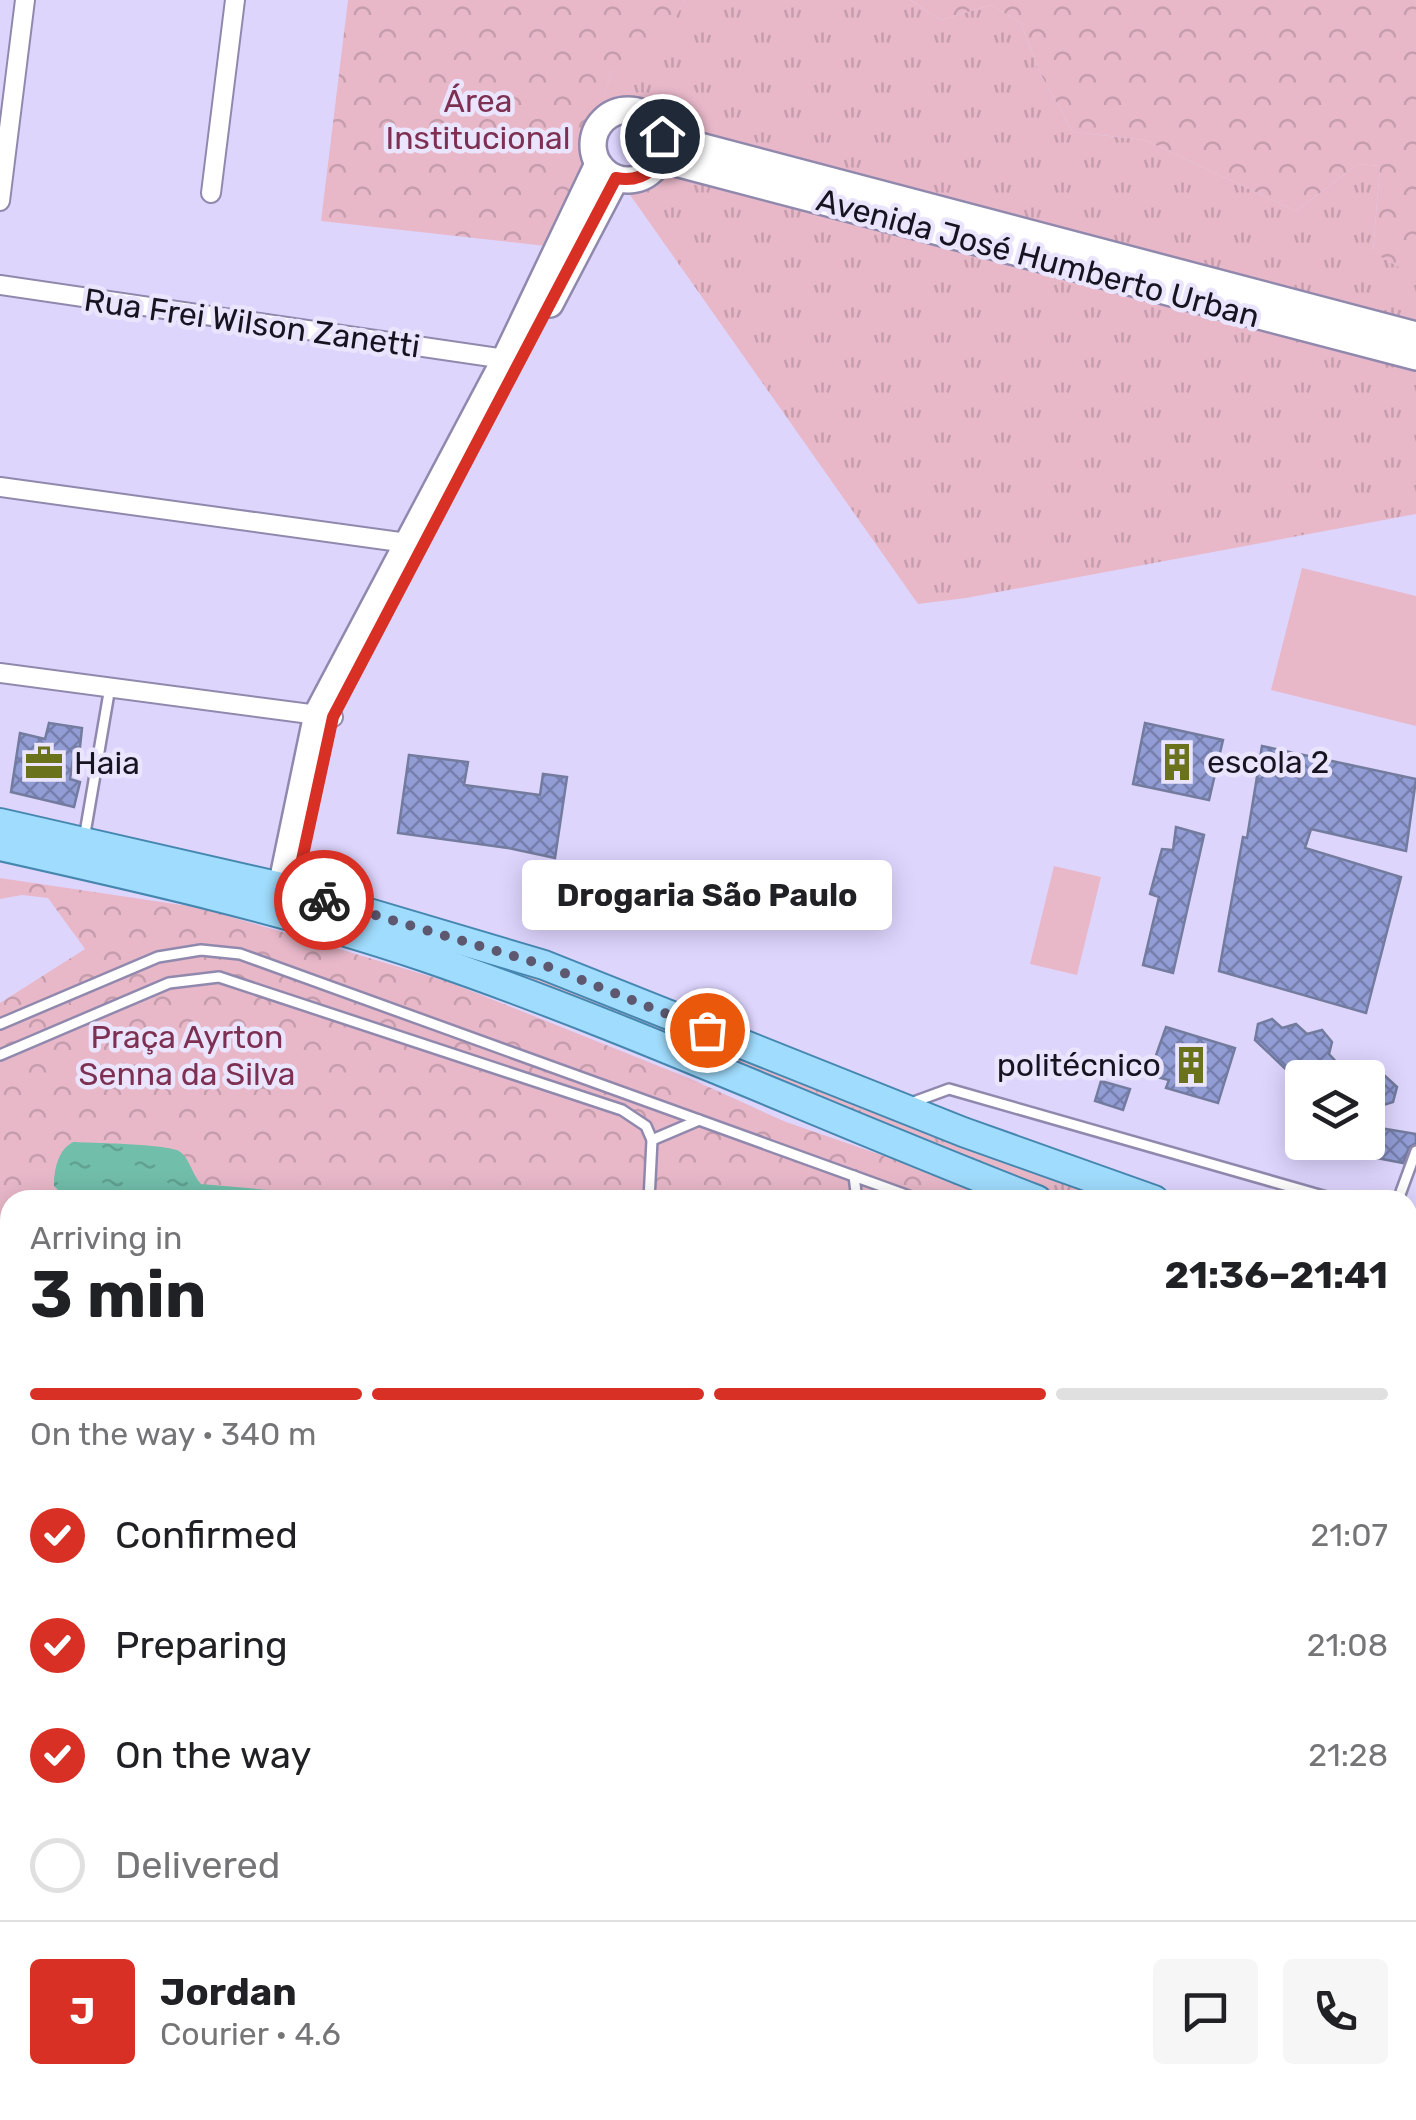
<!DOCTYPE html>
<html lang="en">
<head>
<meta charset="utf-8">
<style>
  :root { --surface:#fff; --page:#f6f6f6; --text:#202124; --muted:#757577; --line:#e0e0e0; --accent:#d93025 }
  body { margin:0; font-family:Rubik,sans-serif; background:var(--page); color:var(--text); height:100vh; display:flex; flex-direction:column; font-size:38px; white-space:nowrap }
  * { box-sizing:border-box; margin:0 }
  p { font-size:32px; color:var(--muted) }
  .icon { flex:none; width:55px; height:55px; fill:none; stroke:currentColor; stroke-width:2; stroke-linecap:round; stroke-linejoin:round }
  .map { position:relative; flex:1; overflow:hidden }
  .drawer { position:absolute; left:0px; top:1190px; width:1418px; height:930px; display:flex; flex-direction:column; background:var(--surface); border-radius:30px 30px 0 0; box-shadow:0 5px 25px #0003 }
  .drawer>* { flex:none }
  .buttons { position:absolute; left:1285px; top:1060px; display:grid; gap:20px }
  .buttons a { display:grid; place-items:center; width:100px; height:100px; border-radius:10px; background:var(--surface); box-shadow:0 5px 25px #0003; font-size:50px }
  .pin { position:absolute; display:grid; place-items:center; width:85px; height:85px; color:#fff; margin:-42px; border:5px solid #fff; border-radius:50%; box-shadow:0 2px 10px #0007 }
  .courier { position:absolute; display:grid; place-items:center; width:100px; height:100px; margin:-50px; border:8px solid #d93025; border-radius:50%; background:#fff; color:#222; box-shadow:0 2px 12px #0007 }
  .bubble { position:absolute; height:70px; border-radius:10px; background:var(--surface); box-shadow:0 5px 25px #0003; font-size:32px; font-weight:700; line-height:70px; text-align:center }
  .overview em { font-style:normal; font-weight:700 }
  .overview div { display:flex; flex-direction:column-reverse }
  .overview { display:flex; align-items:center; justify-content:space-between; height:170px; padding:0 30px }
  h1 { font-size:65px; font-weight:700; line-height:75px }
  .bar { display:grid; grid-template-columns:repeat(4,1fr); gap:15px 10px; align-content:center; height:120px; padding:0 30px }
  .bar i { height:12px; border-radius:8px; background:var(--line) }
  .bar .on { background:var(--accent) }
  .bar p { grid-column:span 4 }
  .line { display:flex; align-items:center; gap:25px; padding:0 30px; border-top:2px solid var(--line) }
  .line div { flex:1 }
  .round { display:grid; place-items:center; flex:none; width:105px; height:105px; border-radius:10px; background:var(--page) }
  ol { padding:0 30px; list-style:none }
  li { display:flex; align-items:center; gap:30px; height:110px }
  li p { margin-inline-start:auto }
  li .icon { padding:10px; border-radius:50%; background:var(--accent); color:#fff; stroke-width:4 }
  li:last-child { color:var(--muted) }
  li i { width:55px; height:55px; border:5px solid var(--line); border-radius:50% }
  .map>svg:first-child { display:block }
  .grass { fill:url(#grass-tufts) }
  .forest { fill:url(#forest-crowns) }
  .pitch { fill:#e8b8c9 }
  .water { fill:url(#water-ripples) }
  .building { fill:url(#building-cross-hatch); stroke:#737b9e; stroke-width:2.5 }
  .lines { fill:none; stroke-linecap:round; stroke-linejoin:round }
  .lane-casing { stroke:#9189ad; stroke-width:14 }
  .street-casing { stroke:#9189ad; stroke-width:22 }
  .secondary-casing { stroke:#9189ad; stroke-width:30 }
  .primary-casing { stroke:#4687b0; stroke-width:32 }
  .lane { stroke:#fff; stroke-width:9 }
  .street { stroke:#fff; stroke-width:18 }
  .secondary { stroke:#fff; stroke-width:25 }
  .primary { stroke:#a0dcfd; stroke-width:28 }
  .done { stroke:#5d586f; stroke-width:10; stroke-dasharray:0 18 }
  .route { stroke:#d93025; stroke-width:12 }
  .labels { text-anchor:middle; stroke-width:9; stroke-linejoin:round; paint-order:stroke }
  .park-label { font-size:32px; fill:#7d3052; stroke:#eae5fd }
  .street-label { font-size:32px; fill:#171422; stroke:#eae5fd }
  .poi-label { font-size:32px; fill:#171422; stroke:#eae5fd; text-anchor:start }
</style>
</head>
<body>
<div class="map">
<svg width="1416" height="2120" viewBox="0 0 1416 2120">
  <defs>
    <pattern id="grass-tufts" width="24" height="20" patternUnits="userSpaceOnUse" patternTransform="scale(2.5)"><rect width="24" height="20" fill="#e8b8c9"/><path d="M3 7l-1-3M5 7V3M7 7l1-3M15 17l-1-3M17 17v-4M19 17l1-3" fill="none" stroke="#c69dac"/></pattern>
    <pattern id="forest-crowns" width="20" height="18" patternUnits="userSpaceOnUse" patternTransform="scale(2.5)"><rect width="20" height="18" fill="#e8b8c9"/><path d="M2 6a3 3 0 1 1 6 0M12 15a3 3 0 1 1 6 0" fill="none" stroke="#c69dac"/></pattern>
    <pattern id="water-ripples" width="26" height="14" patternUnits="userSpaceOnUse" patternTransform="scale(2.5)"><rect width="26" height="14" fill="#71beaa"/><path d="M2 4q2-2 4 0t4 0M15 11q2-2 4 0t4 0" fill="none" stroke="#61a292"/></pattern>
    <pattern id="building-cross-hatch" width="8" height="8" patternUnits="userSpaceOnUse" patternTransform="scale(2.5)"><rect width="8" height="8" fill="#929dd5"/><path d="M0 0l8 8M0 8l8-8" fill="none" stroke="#767fac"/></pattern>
  </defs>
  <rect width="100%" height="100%" fill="#ded5fd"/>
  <g class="grass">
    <path d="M685 0H910L941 20 991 5 1021 23 1039 71 1073 132 1145 140 1296 211 1358 164 1380 166 1373 251 1411 274 1416 269V325L666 126C644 102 630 93 601 115L611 69 670 26Z"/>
    <path d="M668 169 1416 368V514L966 598 918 604 628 192C646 193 663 189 668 169Z"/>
    <path d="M0 831 473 951 1120 1200H1068L960 1160 788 1088Z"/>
  </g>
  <g class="forest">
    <path d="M348 0H685L671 26 631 68 611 69 573 249 321 221Z"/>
    <path d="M910 0H1416V269L1412 275 1373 252 1380 166 1358 164 1296 211 1145 140 1073 132 1039 71 1021 23 991 5 941 20Z"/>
    <path d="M0 878 202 908 449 982 691 1079 786 1122 919 1168 997 1200H10V1837L0 1835V1003L85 949 48 898 22 895 0 899Z"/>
    <path d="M1416 1493V2120H1091L1092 2110H1408V1498Z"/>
    <path d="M229 2110H476L536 2120H229Z"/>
  </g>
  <g class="pitch">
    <path d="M1302 568 1416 596V726L1271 690Z"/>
    <path d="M1054 866 1101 877 1077 975 1030 964Z"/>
  </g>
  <path class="water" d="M73 1142C93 1143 166 1144 179 1151 190 1158 192 1175 201 1184L383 1200H68L54 1186C54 1169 58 1150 73 1142Z"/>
  <g class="building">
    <path d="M49 723 82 728 80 747H75L70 779 80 782 74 807 11 792 20 733 45 739Z"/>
    <path d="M1145 723 1223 740 1209 800 1133 784Z"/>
    <path d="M1262 746 1416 779 1406 851 1311 829 1305 848 1401 877 1366 1013 1219 971 1243 837 1247 838Z"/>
    <path d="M409 755 468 762 464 785 540 795 543 774 567 777 555 858 508 848 398 833Z"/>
    <path d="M1176 827 1204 835 1173 973 1143 965 1159 897 1150 894 1162 849 1173 850Z"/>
    <path d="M1272 1019 1282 1028 1296 1024 1307 1034 1322 1030 1332 1042 1329 1054 1351 1078H1295L1255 1040 1258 1024Z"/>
    <path d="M1166 1027 1235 1048 1218 1103 1166 1088 1169 1080 1149 1075Z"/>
    <path d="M1385 1076 1397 1087 1393 1102 1380 1106 1374 1127 1416 1134V1143L1409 1147 1403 1163 1330 1149 1331 1142H1368V1082Z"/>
    <path d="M1101 1081 1130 1089 1123 1110 1095 1101Z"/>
  </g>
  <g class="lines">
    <g class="lane-casing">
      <g id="lane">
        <path d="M84 839 110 687"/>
        <path d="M0 1024 158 957 201 950 240 954 920 1200"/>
        <path d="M0 1055 169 983 219 977 622 1110 646 1126 652 1140 649 1200"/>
        <path d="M908 1104 949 1089 1337 1200"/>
        <path d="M652 1140 699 1120"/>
        <path d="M854 1176 857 1200"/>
        <path d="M1398 1200 1416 1151"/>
        <path d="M0 1546 10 1548"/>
        <path d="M0 1580H10"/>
        <path d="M0 1742 10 1744"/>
        <path d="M476 2110 499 2114"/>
        <path d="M757 2120 758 2110"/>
        <path d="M985 2120 989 2110"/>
      </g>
    </g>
    <g class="street-casing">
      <g id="street">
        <path d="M211 193 235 0"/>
        <path d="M0 201 25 0"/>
        <path d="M0 285 505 359"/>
        <path d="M0 487 407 543"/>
        <path d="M0 673 333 717"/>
      </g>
    </g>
    <g class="secondary-casing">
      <g id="secondary">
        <circle cx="628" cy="145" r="35"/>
        <path d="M662 136 1416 335"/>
        <path d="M660 159 1416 357"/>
        <path d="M550 304 616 178"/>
        <path d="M281 887 317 714 505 359 598 164"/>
      </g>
    </g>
    <g class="primary-casing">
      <g id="primary">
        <path d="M0 823 281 887 544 965 963 1132 1154 1200"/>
        <path d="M0 846C143 878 286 910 425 957 632 1028 832 1121 1037 1200"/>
        <path d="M1408 1267 1416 1269"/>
        <path d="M1408 1347 1416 1350"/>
      </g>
    </g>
    <use href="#lane" class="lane"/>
    <use href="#street" class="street"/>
    <use href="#secondary" class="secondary"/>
    <use href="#primary" class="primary"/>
  </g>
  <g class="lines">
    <path class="done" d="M324 900 544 965 707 1030"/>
    <path class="route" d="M324 900 295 892 333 717 616 178C644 183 666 166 662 136"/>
  </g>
  <defs>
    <g id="building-bare" transform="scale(3)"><path d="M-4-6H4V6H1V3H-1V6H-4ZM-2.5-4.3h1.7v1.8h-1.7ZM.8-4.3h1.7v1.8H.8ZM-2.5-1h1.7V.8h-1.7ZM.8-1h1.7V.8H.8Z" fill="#6a731c" stroke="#eae5fd" stroke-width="2.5" paint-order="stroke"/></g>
    <g id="office-bare" transform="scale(3)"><path d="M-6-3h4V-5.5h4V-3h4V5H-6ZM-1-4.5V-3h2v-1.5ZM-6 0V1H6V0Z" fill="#6a731c" stroke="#eae5fd" stroke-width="2.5" paint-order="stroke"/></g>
  </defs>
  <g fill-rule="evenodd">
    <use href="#building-bare" x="1177" y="762"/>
    <use href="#office-bare" x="44" y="763"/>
    <use href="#building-bare" x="1191" y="1065"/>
  </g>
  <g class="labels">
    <g class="park-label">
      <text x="478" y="112">Área<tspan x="478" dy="37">Institucional</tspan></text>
      <text x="187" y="1048">Praça Ayrton<tspan x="187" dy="37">Senna da Silva</tspan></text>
    </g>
    <g class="street-label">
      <text transform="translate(1038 258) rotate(15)" y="11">Avenida José Humberto Urban</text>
      <text transform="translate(252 323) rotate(8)" y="11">Rua Frei Wilson Zanetti</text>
    </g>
    <g class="poi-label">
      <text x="1207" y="773">escola 2</text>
      <text x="74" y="774">Haia</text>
      <text x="1161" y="1076" text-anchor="end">politécnico</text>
    </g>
  </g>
</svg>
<div class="buttons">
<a><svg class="icon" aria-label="layers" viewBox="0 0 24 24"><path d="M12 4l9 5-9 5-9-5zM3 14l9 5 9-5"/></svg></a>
</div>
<div class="pin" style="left:707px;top:1030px;background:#ea580c"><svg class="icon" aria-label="bag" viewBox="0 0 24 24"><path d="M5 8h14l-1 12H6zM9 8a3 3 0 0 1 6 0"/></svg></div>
<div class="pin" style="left:662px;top:136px;background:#1f2937"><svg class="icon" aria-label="home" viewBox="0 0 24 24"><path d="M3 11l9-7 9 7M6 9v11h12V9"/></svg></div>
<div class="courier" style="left:324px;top:900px"><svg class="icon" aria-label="bike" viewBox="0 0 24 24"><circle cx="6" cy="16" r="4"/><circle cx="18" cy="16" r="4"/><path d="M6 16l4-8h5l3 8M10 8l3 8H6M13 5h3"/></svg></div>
<div class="bubble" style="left:522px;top:860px;width:370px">Drogaria São Paulo</div>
<section class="drawer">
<div class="overview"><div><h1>3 min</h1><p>Arriving in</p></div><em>21:36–21:41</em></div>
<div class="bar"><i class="on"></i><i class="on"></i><i class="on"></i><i></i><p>On the way · 340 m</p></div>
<ol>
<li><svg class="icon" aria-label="check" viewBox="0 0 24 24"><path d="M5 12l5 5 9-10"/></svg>Confirmed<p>21:07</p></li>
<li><svg class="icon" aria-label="check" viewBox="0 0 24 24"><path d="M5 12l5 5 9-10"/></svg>Preparing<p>21:08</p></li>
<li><svg class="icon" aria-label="check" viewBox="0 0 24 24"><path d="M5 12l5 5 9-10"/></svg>On the way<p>21:28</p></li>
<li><i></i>Delivered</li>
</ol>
<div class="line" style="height:180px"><b class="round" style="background:var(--accent);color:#fff">J</b><div><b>Jordan</b><p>Courier · 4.6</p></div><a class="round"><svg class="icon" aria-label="chat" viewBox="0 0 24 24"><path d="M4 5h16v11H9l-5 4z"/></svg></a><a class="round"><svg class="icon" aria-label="phone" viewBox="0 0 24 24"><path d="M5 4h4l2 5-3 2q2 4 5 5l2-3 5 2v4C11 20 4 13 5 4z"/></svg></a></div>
</section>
</div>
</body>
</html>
